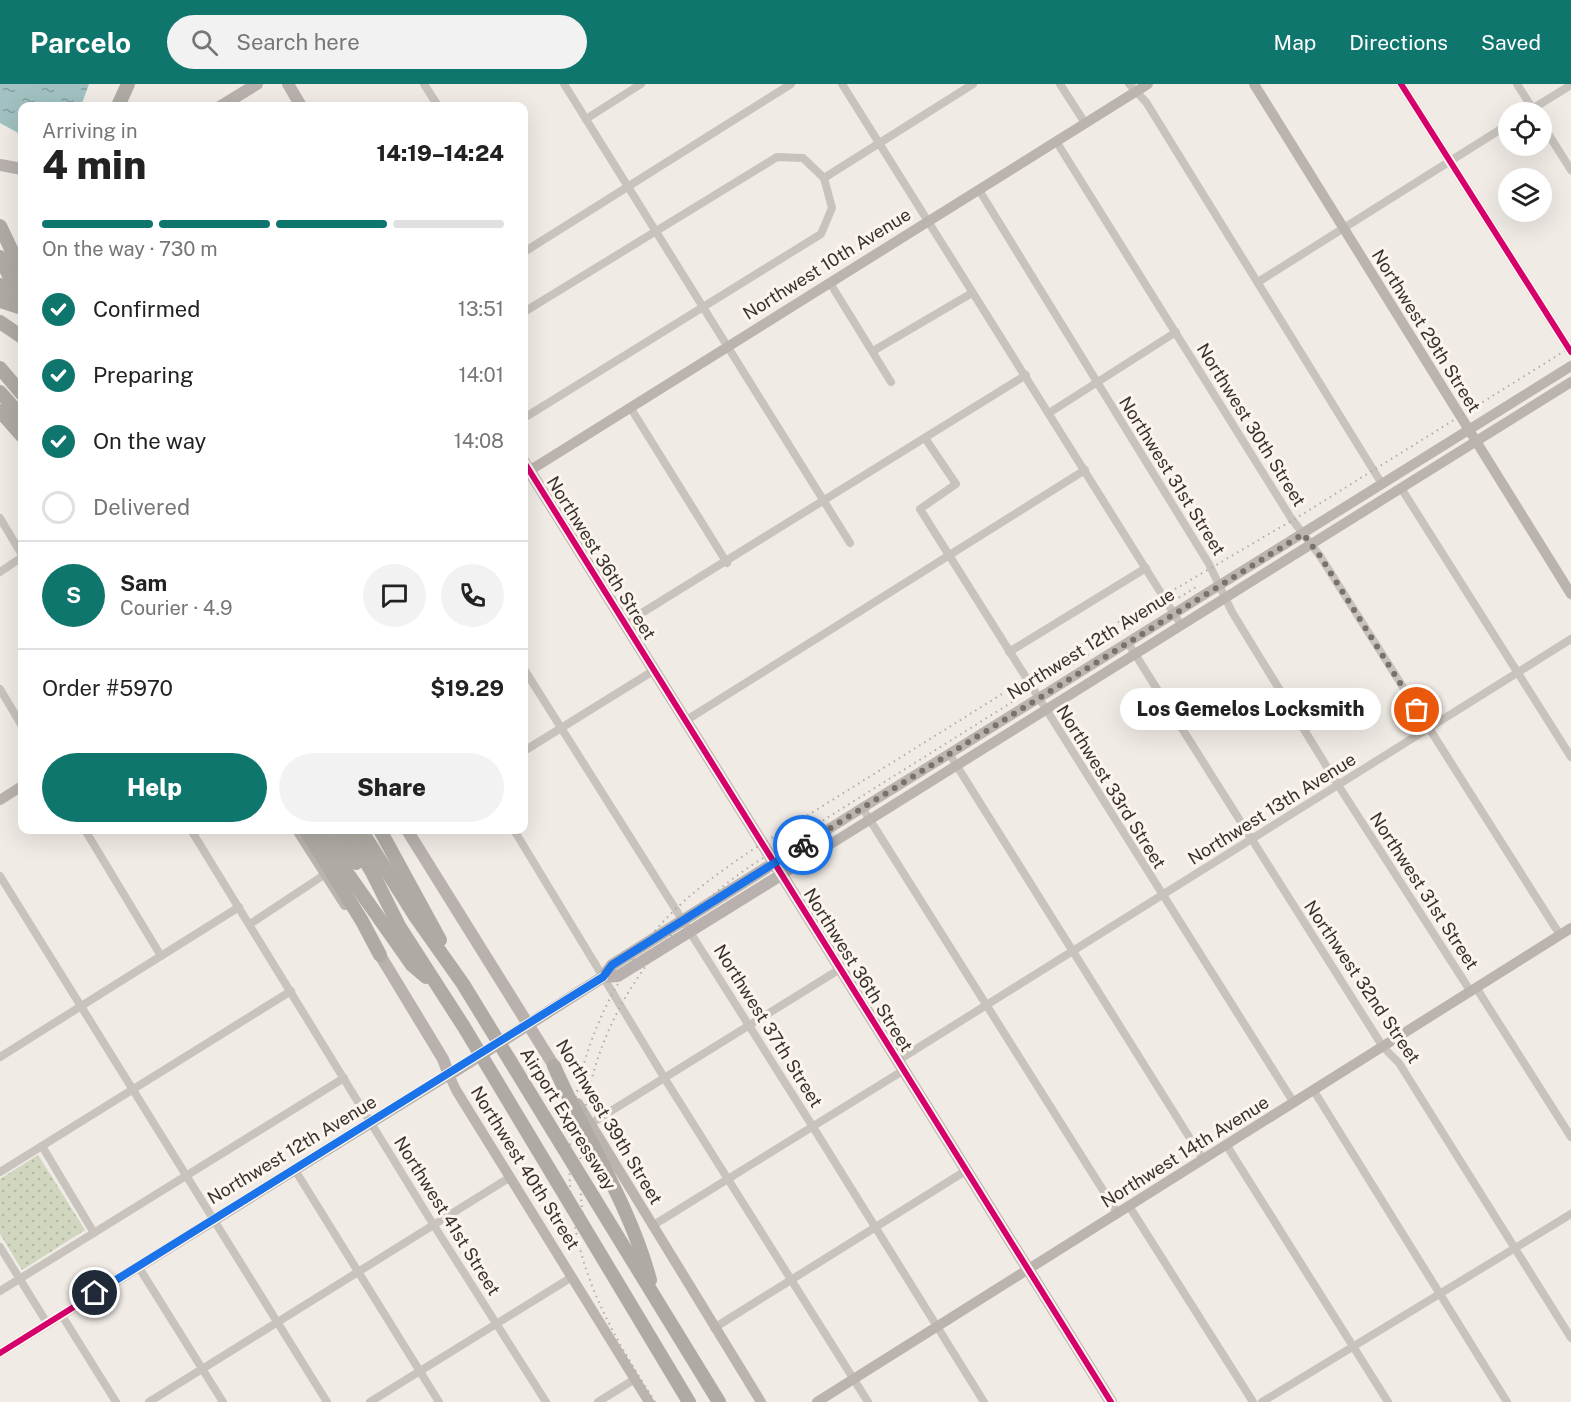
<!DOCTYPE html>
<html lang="en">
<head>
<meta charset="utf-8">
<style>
  :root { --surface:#fff; --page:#f2f2f2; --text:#222; --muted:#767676; --line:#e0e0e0; --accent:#0f766e }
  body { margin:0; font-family:"Public Sans",sans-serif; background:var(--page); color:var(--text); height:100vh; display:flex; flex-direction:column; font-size:22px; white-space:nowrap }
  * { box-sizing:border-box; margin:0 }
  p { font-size:20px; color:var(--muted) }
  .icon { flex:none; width:33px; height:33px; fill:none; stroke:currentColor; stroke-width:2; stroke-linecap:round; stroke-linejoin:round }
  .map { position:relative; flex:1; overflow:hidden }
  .drawer { position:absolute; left:18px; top:18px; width:510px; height:732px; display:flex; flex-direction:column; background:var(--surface); border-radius:12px; box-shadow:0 6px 24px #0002 }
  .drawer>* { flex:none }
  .controls { position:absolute; left:1498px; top:18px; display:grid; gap:12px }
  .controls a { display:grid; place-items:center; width:54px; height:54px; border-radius:50%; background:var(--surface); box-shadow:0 6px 24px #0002; font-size:30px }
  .pin { position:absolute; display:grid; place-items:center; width:51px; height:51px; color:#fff; margin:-26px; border:3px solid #fff; border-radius:50%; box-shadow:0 2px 6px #0007 }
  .courier { position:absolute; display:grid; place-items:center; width:60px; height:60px; margin:-30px; border:4px solid #1a73e8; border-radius:50%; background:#fff; color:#222; box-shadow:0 2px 8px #0007 }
  .bubble { position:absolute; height:42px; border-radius:21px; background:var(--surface); box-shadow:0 6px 24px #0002; font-size:20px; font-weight:800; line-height:42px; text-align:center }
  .overview em { font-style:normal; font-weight:800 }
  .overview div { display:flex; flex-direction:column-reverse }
  .overview { display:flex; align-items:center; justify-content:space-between; height:102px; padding:0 24px }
  h1 { font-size:39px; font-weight:800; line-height:45px }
  .bar { display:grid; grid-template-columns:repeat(4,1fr); gap:9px 6px; align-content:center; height:72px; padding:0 24px }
  .bar i { height:8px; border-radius:4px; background:var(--line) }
  .bar .selected { background:var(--accent) }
  .bar p { grid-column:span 4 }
  .line { display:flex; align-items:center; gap:15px; padding:0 24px; border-top:2px solid var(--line) }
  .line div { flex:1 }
  .round { display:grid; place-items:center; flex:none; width:63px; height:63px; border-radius:32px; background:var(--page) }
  ol { padding:0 24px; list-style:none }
  li { display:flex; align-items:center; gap:18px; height:66px }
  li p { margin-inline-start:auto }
  li .icon { padding:6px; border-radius:50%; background:var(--accent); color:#fff; stroke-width:4 }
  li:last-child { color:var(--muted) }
  li i { width:33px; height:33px; border:3px solid var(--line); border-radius:50% }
  .primary-button { display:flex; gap:12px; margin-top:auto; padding:12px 24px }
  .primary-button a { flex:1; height:69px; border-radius:36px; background:var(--accent); color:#fff; font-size:24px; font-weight:800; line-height:69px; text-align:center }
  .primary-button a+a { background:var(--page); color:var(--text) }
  header { display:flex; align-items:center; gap:36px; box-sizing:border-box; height:84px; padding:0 30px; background:var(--accent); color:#fff }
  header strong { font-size:28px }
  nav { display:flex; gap:33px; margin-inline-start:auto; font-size:21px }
  .search { width:420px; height:54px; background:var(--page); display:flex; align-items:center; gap:15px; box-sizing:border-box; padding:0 21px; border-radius:33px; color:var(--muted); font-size:22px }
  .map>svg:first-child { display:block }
  .park { fill:url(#park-dots) }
  .water { fill:url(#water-ripples) }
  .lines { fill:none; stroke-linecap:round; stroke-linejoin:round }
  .street { stroke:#c9c3be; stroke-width:8 }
  .secondary { stroke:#bab3ae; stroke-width:10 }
  .primary { stroke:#b8b1ad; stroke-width:12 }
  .highway { stroke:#afaaa4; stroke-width:14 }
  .rail { stroke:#b1aca8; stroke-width:2; stroke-dasharray:1.5 4.5; stroke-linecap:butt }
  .cycleway-casing { stroke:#fbf5ee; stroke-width:10 }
  .cycleway { stroke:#d6006c; stroke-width:6 }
  .done { stroke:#7a716c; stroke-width:6; stroke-dasharray:0 10.8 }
  .route { stroke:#1a73e8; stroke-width:8 }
  .labels { text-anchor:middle; stroke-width:6; stroke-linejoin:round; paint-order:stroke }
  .street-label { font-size:18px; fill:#3b302b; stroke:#fbf5ee }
</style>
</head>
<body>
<header>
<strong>Parcelo</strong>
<div class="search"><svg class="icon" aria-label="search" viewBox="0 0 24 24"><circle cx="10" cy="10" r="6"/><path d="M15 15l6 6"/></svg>Search here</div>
<nav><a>Map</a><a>Directions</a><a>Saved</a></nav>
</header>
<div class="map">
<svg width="1571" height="1318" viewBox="0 0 1571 1318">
  <defs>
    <pattern id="park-dots" width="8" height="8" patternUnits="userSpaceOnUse" patternTransform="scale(1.5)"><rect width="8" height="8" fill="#d1d6bf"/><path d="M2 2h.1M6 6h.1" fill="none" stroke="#b4b8a4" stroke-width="1.8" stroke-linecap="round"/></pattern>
    <pattern id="water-ripples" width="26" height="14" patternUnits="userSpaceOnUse" patternTransform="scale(1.5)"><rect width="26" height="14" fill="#a1c2c1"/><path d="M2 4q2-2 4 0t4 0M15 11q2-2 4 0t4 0" fill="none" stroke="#849e9d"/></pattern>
  </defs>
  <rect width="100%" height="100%" fill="#f0ebe5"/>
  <path class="park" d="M38 1071 85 1146 22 1186 0 1150V1095Z"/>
  <path class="water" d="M0 0H89L81 22H22V51L0 39Z"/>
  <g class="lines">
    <g class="street">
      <path d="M424 0 438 22"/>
      <path d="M564 0 850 459"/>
      <path d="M842 0 1181 541"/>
      <path d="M1060 0 1085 39"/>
      <path d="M1129 0 1146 18 1382 400"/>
      <path d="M1517 0 1534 27"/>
      <path d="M1527 28 1571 1"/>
      <path d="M586 35 641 0"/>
      <path d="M1542 40 1571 86"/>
      <path d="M1056 57 1291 434 1320 472 1560 851"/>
      <path d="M824 94 973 0"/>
      <path d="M979 106 1209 480 1232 528 1338 701 1471 908"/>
      <path d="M524 168 791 0"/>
      <path d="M1258 198 1509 40"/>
      <path d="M830 199 891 298"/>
      <path d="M524 228 777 73 803 74 824 94"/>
      <path d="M873 267 972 209"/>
      <path d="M630 323 727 479"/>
      <path d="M1049 329 1176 248"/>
      <path d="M524 334 821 150 832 124 824 94"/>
      <path d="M925 354 956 400 920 425 1294 1019"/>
      <path d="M1401 404 1571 673"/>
      <path d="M0 434 22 471"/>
      <path d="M0 488 22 473"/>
      <path d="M624 540 1026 291"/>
      <path d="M1128 559 1383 963 1399 979 1571 1254"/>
      <path d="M1009 568 1146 484"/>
      <path d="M524 585 813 1043 984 1318"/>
      <path d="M0 605 22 642"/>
      <path d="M685 637 1085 386"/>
      <path d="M524 667 653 587"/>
      <path d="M950 671 1203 1075"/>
      <path d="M863 725 1118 1130"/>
      <path d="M85 746 161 872"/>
      <path d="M191 746 433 1140 546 1318"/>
      <path d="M514 746 665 995 868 1318"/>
      <path d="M0 792 327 1318"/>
      <path d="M250 840 324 791"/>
      <path d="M1477 905 1571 1053"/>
      <path d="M0 973 239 823"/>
      <path d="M897 977 1571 555"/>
      <path d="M1314 1007 1507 1318"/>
      <path d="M590 1040 840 885"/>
      <path d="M42 1062 94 1149"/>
      <path d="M1227 1062 1388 1318"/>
      <path d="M295 1086 439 1318"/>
      <path d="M0 1088 291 907"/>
      <path d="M1129 1122 1253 1318"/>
      <path d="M652 1142 904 986"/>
      <path d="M0 1163 47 1239"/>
      <path d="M138 1182 223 1318"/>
      <path d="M0 1207 344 994"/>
      <path d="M61 1230 116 1318"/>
      <path d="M714 1244 967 1086"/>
      <path d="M149 1318 509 1094"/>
      <path d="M370 1318 572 1193"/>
      <path d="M598 1318 635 1295"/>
      <path d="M1262 1318 1571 1130"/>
    </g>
    <g class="secondary">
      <path d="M1254 0 1571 510"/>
      <path d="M1401 0 1571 268"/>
      <path d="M529 387 1148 0"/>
      <path d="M0 716 22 702"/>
      <path d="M297 746 345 821"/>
      <path d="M774 779 1571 282"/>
      <path d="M781 791 1571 298"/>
      <path d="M578 1019 761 1318"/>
      <path d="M0 1269 449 991 456 1006 649 1318"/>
      <path d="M817 1318 1571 844"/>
    </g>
    <g class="primary">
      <path d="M288 0 301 22"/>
      <path d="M221 22 257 0"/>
      <path d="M0 81 22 85"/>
      <path d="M524 378 1111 1318"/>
      <path d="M407 746 554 982"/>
      <path d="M380 871 443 975 449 991 603 893 612 881 774 779"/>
      <path d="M603 893 618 892 781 791"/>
    </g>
    <g class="highway">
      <path d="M118 22 128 0"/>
      <path d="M0 142 22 188"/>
      <path d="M0 173 22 218"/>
      <path d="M0 201 18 214"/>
      <path d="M0 217 22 224"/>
      <path d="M0 238 22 253"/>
      <path d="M0 284 22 310"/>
      <path d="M0 308 22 333"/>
      <path d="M0 327 22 352"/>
      <path d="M306 746 362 837 380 871"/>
      <path d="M317 746 412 881 426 893"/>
      <path d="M334 746 356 779"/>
      <path d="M346 746 372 788 399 842 464 943 689 1318"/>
      <path d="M361 746 415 832 463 900 719 1318"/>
      <path d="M380 746 440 856"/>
      <path d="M554 982C585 1053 630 1121 650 1196"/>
    </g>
    <g class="rail">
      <path d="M584 1141C563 987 629 864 755 779L1196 503"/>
      <path d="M655 1318C628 1275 602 1233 586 1185 548 1070 577 939 655 847 682 815 715 791 749 768L1095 552 1303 430 1571 263"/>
    </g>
    <g class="cycleway-casing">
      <g id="cycleway">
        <path d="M1401 0 1571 268"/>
        <path d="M524 378 1111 1318"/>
        <path d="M0 1269 603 893"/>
      </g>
    </g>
    <use href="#cycleway" class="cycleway"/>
  </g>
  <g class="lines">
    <path class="done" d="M803 761 1303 450 1320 472 1417 626"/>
    <path class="route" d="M95 1209 603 893 612 881 803 761"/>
  </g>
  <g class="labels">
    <g class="street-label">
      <text transform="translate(827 180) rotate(-32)" y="6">Northwest 10th Avenue</text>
      <text transform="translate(1426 247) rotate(58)" y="6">Northwest 29th Street</text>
      <text transform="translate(1251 341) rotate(58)" y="6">Northwest 30th Street</text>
      <text transform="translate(1172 392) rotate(58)" y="6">Northwest 31st Street</text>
      <text transform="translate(601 474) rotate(58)" y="6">Northwest 36th Street</text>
      <text transform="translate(1091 560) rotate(-32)" y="6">Northwest 12th Avenue</text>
      <text transform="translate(1111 703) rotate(58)" y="6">Northwest 33rd Street</text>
      <text transform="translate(1272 725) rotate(-32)" y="6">Northwest 13th Avenue</text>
      <text transform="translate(1424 807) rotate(57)" y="6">Northwest 31st Street</text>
      <text transform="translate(858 886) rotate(58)" y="6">Northwest 36th Street</text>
      <text transform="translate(1362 898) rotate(56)" y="6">Northwest 32nd Street</text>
      <text transform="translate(768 942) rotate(58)" y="6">Northwest 37th Street</text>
      <text transform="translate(568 1035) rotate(58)" y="6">Airport Expressway</text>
      <text transform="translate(609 1038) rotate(59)" y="6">Northwest 39th Street</text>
      <text transform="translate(292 1066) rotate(-31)" y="6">Northwest 12th Avenue</text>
      <text transform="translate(1185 1068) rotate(-32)" y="6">Northwest 14th Avenue</text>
      <text transform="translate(525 1084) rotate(58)" y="6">Northwest 40th Street</text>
      <text transform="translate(447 1132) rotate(58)" y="6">Northwest 41st Street</text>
    </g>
  </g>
</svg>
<div class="controls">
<a><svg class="icon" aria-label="locate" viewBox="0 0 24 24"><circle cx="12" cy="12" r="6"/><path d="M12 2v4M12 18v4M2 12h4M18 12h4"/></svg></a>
<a><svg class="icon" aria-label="layers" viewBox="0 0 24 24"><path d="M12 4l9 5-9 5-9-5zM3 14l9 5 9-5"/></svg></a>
</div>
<div class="pin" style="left:1417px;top:626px;background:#ea580c"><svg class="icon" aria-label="bag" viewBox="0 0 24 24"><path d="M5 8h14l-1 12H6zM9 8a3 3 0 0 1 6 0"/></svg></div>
<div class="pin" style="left:95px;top:1209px;background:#1f2937"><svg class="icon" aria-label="home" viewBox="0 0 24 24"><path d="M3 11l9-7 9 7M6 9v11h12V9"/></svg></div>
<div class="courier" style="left:803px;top:761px"><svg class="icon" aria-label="bike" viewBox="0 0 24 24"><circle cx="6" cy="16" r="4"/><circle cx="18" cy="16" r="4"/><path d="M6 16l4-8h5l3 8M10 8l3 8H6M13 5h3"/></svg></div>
<div class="bubble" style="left:1120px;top:604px;width:261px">Los Gemelos Locksmith</div>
<section class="drawer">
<div class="overview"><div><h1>4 min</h1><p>Arriving in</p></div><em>14:19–14:24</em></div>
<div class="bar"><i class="selected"></i><i class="selected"></i><i class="selected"></i><i></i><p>On the way · 730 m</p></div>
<ol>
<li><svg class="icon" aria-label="check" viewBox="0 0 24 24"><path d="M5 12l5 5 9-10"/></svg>Confirmed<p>13:51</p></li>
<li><svg class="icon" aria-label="check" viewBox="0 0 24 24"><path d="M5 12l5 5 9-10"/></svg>Preparing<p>14:01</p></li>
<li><svg class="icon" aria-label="check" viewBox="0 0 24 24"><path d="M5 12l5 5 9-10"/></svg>On the way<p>14:08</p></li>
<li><i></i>Delivered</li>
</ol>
<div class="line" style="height:108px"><b class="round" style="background:var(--accent);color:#fff">S</b><div><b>Sam</b><p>Courier · 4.9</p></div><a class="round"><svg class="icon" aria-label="chat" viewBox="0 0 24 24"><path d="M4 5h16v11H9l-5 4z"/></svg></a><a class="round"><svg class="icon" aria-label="phone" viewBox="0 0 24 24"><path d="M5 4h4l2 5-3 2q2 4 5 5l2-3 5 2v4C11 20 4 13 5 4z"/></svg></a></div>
<div class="line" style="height:78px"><div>Order #5970</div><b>$19.29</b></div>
<div class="primary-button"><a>Help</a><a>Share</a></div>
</section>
</div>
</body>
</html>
